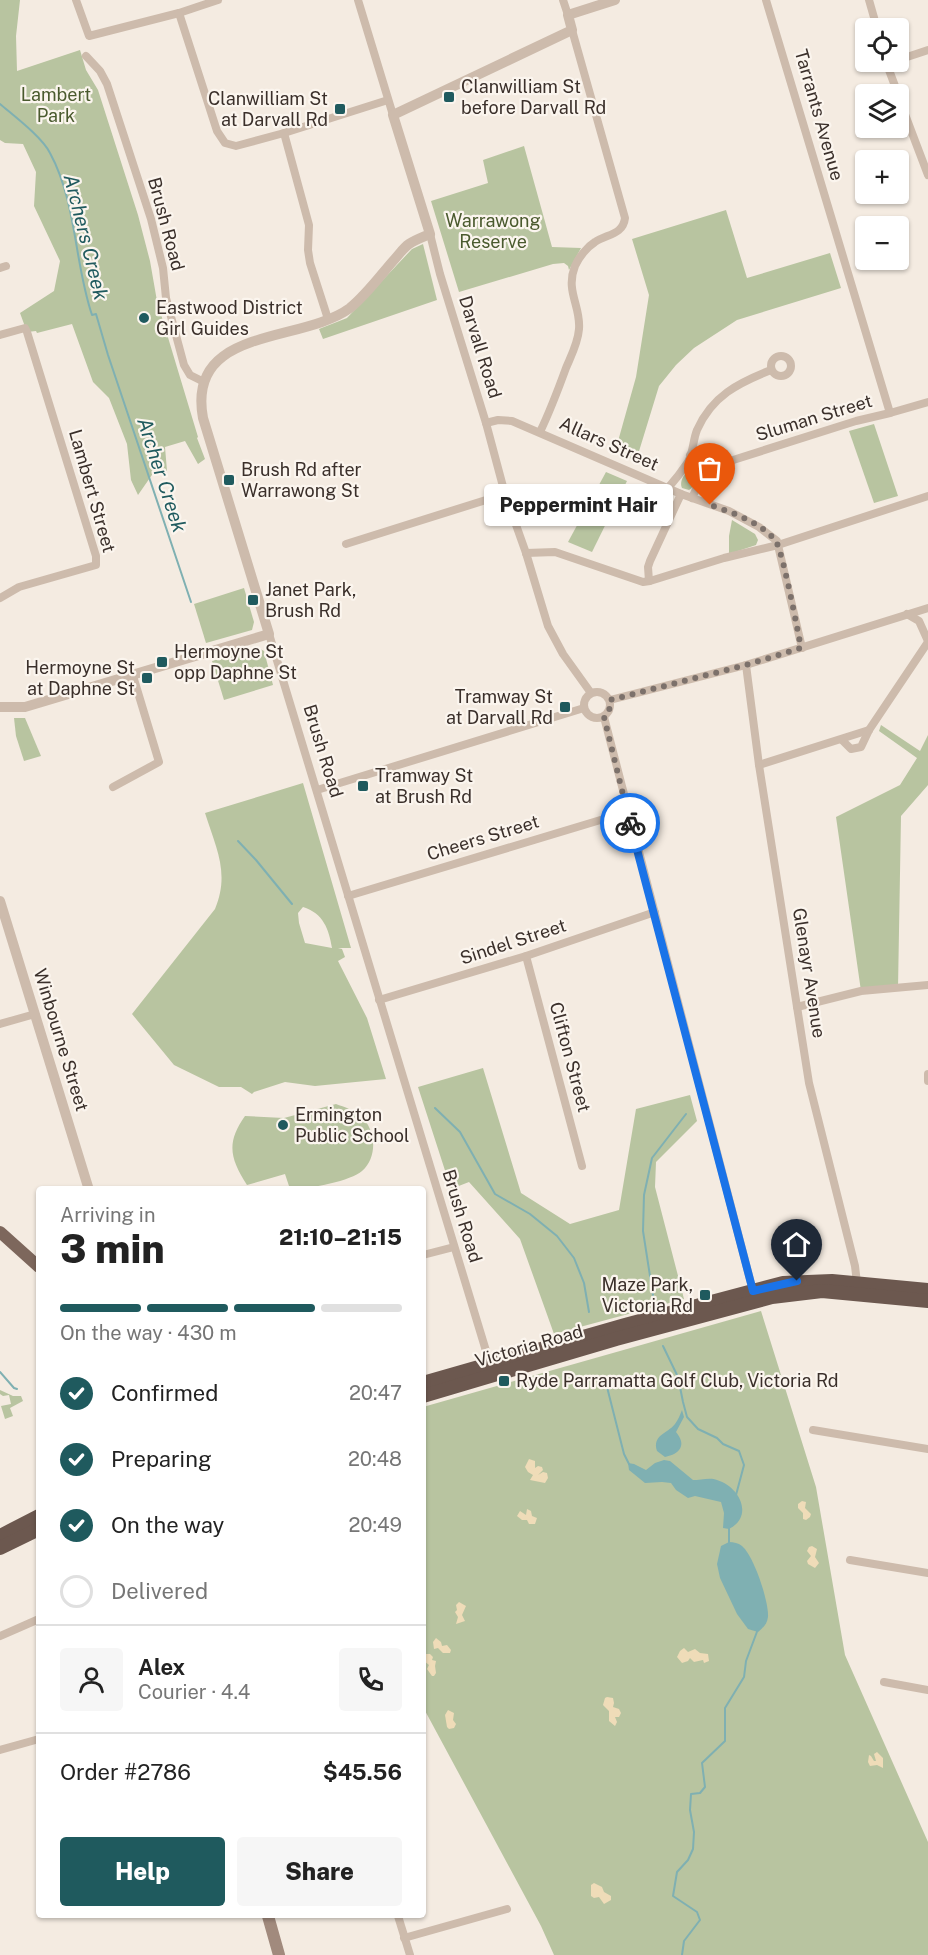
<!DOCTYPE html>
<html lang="en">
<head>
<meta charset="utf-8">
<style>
  :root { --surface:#fff; --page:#f6f6f6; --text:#222; --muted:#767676; --line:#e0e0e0; --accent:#1f5a5e }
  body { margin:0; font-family:"Public Sans",sans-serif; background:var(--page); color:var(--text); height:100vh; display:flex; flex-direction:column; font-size:22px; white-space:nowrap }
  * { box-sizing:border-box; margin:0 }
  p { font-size:20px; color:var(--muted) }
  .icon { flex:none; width:33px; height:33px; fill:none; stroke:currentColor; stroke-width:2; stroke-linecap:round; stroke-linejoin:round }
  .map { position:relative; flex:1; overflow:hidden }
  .sheet { position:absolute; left:36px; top:1186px; width:390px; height:732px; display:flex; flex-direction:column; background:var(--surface); border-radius:6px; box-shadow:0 2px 4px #0004 }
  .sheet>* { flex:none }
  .controls { position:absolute; left:855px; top:18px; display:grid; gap:12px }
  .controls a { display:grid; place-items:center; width:54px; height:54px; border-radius:6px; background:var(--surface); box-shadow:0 2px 4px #0004; font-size:30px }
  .pin { position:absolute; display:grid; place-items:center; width:51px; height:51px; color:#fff; margin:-62px -26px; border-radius:50% 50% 50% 0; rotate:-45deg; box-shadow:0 0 6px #0007 }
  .pin .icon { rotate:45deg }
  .courier { position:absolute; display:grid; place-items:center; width:60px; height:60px; margin:-30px; border:4px solid #1a73e8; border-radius:50%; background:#fff; color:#222; box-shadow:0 2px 8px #0007 }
  .bubble { position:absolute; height:42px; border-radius:6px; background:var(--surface); box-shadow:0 2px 4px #0004; font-size:20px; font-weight:800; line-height:42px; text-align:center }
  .summary em { font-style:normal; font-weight:800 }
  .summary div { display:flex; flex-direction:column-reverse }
  .summary { display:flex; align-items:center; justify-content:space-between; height:102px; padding:0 24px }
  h1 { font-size:39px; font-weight:800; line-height:45px }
  .bar { display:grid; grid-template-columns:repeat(4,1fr); gap:9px 6px; align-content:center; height:72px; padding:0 24px }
  .bar i { height:8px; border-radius:4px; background:var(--line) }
  .bar .on { background:var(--accent) }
  .bar p { grid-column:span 4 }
  .line { display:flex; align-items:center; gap:15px; padding:0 24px; border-top:2px solid var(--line) }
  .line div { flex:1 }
  .round { display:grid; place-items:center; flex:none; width:63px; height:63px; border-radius:6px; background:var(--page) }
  ol { padding:0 24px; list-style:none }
  li { display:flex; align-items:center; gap:18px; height:66px }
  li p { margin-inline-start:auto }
  li .icon { padding:6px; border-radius:50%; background:var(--accent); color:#fff; stroke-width:4 }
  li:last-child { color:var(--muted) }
  li i { width:33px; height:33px; border:3px solid var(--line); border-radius:50% }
  .primary-button { display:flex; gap:12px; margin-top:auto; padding:12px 24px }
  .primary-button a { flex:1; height:69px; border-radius:6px; background:var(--accent); color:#fff; font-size:24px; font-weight:800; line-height:69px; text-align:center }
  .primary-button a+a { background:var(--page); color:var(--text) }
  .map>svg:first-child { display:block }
  .green { fill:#b8c4a0; fill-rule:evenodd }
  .sand { fill:#efdcb8 }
  .water { fill:#7fb0b2 }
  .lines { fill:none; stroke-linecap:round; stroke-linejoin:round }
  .stream { stroke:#7fb0b2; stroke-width:2 }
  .minor { stroke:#cdbbac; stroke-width:8 }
  .tertiary { stroke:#cdbbac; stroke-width:10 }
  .secondary { stroke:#a18a7d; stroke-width:12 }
  .primary { stroke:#7d675c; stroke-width:12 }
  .trunk { stroke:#6c584f; stroke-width:14 }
  .done { stroke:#7c716b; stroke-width:6; stroke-dasharray:0 10.8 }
  .route { stroke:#1a73e8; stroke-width:8 }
  .poi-dot { fill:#1f5a5e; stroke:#fbf5ee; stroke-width:2 }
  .labels { text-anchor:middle; stroke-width:4.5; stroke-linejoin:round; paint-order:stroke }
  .poi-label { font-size:18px; fill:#3b302b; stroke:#fbf5ee; text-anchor:start }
  .park-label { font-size:18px; fill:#4a5a2e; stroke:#fbf5ee }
  .street-label { font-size:18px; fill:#3b302b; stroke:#fbf5ee }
  .water-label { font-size:20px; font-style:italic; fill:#1f5a5e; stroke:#fbf5ee }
</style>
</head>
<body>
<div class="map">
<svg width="928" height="1955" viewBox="0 0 928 1955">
  <rect width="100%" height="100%" fill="#f4ebe1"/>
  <g class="green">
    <path d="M0 0H20L16 36 17 71 80 50 86 70 98 90 138 215 150 261 157 301 198 437 197 438 205 459 198 464 185 441 165 447 167 471 154 472 138 495 131 480 127 444 109 398 93 382 72 324 37 333 36 331 27 332 20 313 54 291 60 261 34 206 36 172 23 144 5 143 0 140Z"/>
    <path d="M524 146 552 247 581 248 569 270 568 266 564 263 553 264 459 292 431 201 488 183 483 160Z"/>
    <path d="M726 210 747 278 830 253 841 288 737 320 694 348 676 365 659 386 636 461 615 452 636 377 649 295 632 239Z"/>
    <path d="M423 244 437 300 323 339 319 329 347 318 412 249Z"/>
    <path d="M874 424 898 496 874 503 849 431Z"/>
    <path d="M695 464 699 467C700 475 696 486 689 490L682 488C678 480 688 469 695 464Z"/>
    <path d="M606 472 627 481 592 552 568 542Z"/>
    <path d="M732 520 755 534 758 540 756 545 729 554V536Z"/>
    <path d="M244 588 254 622 252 630 206 643 194 604Z"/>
    <path d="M257 647 264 651 273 685 224 700 212 661Z"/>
    <path d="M14 718H25L41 756 24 761 16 736Z"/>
    <path d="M881 725 920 751 928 735V785L901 816 898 988 861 991 836 817 900 785 917 758 879 731Z"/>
    <path d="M303 783 351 948H338L342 949 345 957 338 961 367 1018 386 1079 315 1086 285 1082 254 1092 252 1094 241 1087H219L174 1065 132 1014 215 909C230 873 216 848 205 813ZM303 907C323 913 329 929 332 948L305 943 299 923 298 913Z"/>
    <path d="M483 1068 521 1193 570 1224 619 1210 636 1109 690 1095 697 1121 656 1162 655 1187 684 1299 554 1334 520 1239 469 1182 451 1189 418 1087Z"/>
    <path d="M336 1104C344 1107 355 1110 361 1116 376 1130 378 1157 362 1171 351 1181 306 1190 290 1189L285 1174 247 1185C230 1158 226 1143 245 1116L284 1118Z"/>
    <path d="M761 1311 816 1487 845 1655 928 1842V1955H554L541 1926 423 1707V1407Z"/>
    <path d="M0 1390 13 1396H21L23 1401 10 1408 13 1416 5 1419 1 1406 11 1404 9 1395 3 1396 0 1394Z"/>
  </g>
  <g class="sand">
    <path d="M529 1459 535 1461V1468L538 1466 542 1467 543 1470 538 1475 543 1472 547 1473 548 1478 545 1483 530 1480 533 1475 528 1472 525 1467Z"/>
    <path d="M802 1501 806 1502 805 1508 811 1514 810 1517 806 1520 803 1519V1513L798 1508V1504Z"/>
    <path d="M527 1509 531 1511 532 1516 537 1518 535 1524H529L527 1520H522L517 1516 520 1511 526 1515Z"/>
    <path d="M812 1546 817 1549 815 1557 819 1563 815 1568 808 1564 807 1561 811 1556 807 1551 809 1547Z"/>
    <path d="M459 1602 466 1606 462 1615 465 1621 456 1624 458 1617 455 1612 457 1610 456 1605Z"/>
    <path d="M436 1638 441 1642 442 1646 447 1645 451 1650 450 1653H443L438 1648 434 1649 433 1642Z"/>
    <path d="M684 1648 688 1652 695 1649 700 1653 708 1654 709 1661 704 1663 703 1660 694 1662 690 1658 688 1661 682 1663 677 1657 680 1651Z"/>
    <path d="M426 1654H430L433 1657 432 1660 436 1661 435 1666 436 1673 434 1676H432L427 1669 429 1665 424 1661Z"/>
    <path d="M607 1697 613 1698 614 1703 613 1707 619 1709 621 1713 619 1717H615L617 1722 615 1726 609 1721V1711L603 1705 605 1698Z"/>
    <path d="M448 1710 454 1713 453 1720 456 1724 454 1728 449 1729 447 1727 445 1715Z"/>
    <path d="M877 1752 883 1758V1768L877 1765 870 1766 868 1762 869 1755 871 1756 874 1761H876L874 1754Z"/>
    <path d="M594 1883 602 1887 604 1892 611 1896V1900L604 1904 599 1897 594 1898 591 1896V1885Z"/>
  </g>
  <g class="water">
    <path d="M682 1410 684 1417 676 1432C687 1445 680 1454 665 1457L657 1451C652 1435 667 1434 675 1424 678 1420 680 1415 682 1410Z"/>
    <path d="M664 1460 670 1461 693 1480C700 1480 711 1477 717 1480 740 1487 754 1516 729 1529L723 1528 724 1513 721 1502 695 1496 688 1498 676 1490 671 1483 662 1482 645 1483 629 1470 628 1463 634 1464 646 1470 655 1463Z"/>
    <path d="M729 1542C734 1542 738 1543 742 1546 754 1556 769 1602 768 1617 767 1624 764 1627 758 1632L748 1629 737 1614 720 1578 717 1564 721 1546Z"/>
  </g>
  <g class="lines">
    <g class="stream">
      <path d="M0 104C14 116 42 137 50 153 77 203 74 262 92 315L96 314 108 355 191 602"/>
      <path d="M238 841 256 860 292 904"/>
      <path d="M435 1108 460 1132 495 1194 530 1214 557 1236 574 1258 584 1283 589 1312"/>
      <path d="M655 1308 643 1231 644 1195 652 1158 686 1114"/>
      <path d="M663 1346 678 1377 683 1402 687 1417 698 1429 717 1438 723 1444 739 1451 744 1465 736 1495"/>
      <path d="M0 1372 14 1388 17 1389"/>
      <path d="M607 1387 624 1454 629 1464"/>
      <path d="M729 1527V1545"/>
      <path d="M682 1955 684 1941 700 1920 697 1912 673 1896 677 1872 688 1860 693 1849 694 1832 690 1810 691 1794 700 1793 705 1787 702 1763 725 1741V1708L744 1677 746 1661 758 1629"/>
    </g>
    <g class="minor">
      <path d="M76 0 89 36 179 13 218 0"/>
      <path d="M358 0 393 115"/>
      <path d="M563 0 568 15"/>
      <path d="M766 0 890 413"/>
      <path d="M869 0 877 28"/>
      <path d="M179 13 217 131 225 143 236 146 284 133 388 100"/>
      <path d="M86 56 100 71 107 84 151 219 163 268 166 298 184 365 190 375 204 382"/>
      <path d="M898 60 928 50"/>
      <path d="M886 62 898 94"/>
      <path d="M898 96 928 175"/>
      <path d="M284 133 309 225 308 250 310 263 328 319"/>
      <path d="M430 234 440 274 486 423 505 494 526 553 548 626 563 654 591 693"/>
      <path d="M0 268 6 266"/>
      <path d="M0 335 25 328 27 332 96 556V565L19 587 0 598"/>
      <circle cx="781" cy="366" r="10"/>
      <path d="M486 423 498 420 512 421 681 494 729 511 759 527 777 541 802 648"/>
      <path d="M540 432C550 411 558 390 566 368 571 356 578 343 579 329 581 306 565 291 575 266 579 257 587 247 595 242 607 234 623 235 625 218L572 30"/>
      <path d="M690 455 711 467"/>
      <path d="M668 488C675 480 682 471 688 462 693 453 693 440 697 430 712 396 738 383 771 370"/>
      <path d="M692 498 703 474 711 467 856 421 890 413 928 402"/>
      <path d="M346 544 505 494"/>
      <path d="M526 553 555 552 643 582 650 581 724 558 778 545 928 496"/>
      <path d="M649 581 648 567 650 561 681 494"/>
      <path d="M907 614 919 621 928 641"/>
      <path d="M269 634 490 1364"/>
      <path d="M746 665 759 765 809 1083 855 1266 857 1283"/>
      <circle cx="597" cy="705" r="13"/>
      <path d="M610 700 746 665 928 608"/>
      <path d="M604 717 753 1291"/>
      <path d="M842 740 851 749 861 747 869 730 928 642"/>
      <path d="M759 765 869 730"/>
      <path d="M113 787 159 762 133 676"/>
      <path d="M317 790 584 708"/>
      <path d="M348 896 627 812"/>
      <path d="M526 956 582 1166"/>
      <path d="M379 1000 526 956 655 912"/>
      <path d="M797 1007 861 991 928 985"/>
      <path d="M0 1024 35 1014"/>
      <path d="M928 1074V1081"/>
      <path d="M423 1255 454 1247"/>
      <path d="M813 1430 928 1449"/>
      <path d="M850 1560 928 1573"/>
      <path d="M0 1636 39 1619"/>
      <path d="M884 1682 928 1690"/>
      <path d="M0 1750 39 1739"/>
      <path d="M398 1916 410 1955"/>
      <path d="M404 1938 507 1909"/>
    </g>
    <g class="tertiary">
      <path d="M0 707H25L269 634 203 418C186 326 301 344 350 308 366 295 380 276 393 261 398 256 403 248 409 244 415 240 423 237 430 234L393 115 572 30 568 15 615 0"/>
      <path d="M0 901 89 1190"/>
    </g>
    <path class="secondary" d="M268 1916 279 1955"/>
    <path class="primary" d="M0 1232 39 1267"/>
    <g class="trunk">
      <path d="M423 1383 625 1325 783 1283 832 1281 928 1290"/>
      <path d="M423 1396 616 1339 772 1297 822 1291 928 1301"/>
      <path d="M0 1536 39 1516"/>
      <path d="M0 1548 39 1529"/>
    </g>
  </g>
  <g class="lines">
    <path class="done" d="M630 823 604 717 610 708V700L746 665 801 648C798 632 782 547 775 540 760 522 731 512 710 505"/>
    <path class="route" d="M630 823 753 1291 797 1281"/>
  </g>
  <g class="poi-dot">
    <rect x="443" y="91" width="12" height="12" rx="3"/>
    <rect x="334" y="103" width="12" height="12" rx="3"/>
    <circle cx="144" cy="318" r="6"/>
    <rect x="223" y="474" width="12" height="12" rx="3"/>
    <rect x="247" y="594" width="12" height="12" rx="3"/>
    <rect x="156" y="656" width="12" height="12" rx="3"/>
    <rect x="141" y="672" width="12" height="12" rx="3"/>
    <rect x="559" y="701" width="12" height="12" rx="3"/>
    <rect x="357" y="780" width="12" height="12" rx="3"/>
    <circle cx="283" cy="1125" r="6"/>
    <rect x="699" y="1289" width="12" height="12" rx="3"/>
    <rect x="498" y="1375" width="12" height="12" rx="3"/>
  </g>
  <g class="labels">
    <g class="poi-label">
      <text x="461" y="93">Clanwilliam St<tspan x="461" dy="21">before Darvall Rd</tspan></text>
      <text x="328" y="105" text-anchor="end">Clanwilliam St<tspan x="328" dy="21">at Darvall Rd</tspan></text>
      <text x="156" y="314">Eastwood District<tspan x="156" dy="21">Girl Guides</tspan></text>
      <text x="241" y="476">Brush Rd after<tspan x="241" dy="21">Warrawong St</tspan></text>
      <text x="265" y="596">Janet Park,<tspan x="265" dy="21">Brush Rd</tspan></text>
      <text x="174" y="658">Hermoyne St<tspan x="174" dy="21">opp Daphne St</tspan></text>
      <text x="135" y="674" text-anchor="end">Hermoyne St<tspan x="135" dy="21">at Daphne St</tspan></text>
      <text x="553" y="703" text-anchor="end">Tramway St<tspan x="553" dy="21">at Darvall Rd</tspan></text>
      <text x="375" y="782">Tramway St<tspan x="375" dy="21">at Brush Rd</tspan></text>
      <text x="295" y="1121">Ermington<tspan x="295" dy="21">Public School</tspan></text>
      <text x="693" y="1291" text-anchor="end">Maze Park,<tspan x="693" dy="21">Victoria Rd</tspan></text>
      <text x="516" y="1387">Ryde Parramatta Golf Club, Victoria Rd</text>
    </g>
    <g class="park-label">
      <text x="56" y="101">Lambert<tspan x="56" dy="21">Park</tspan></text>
      <text x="493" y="227">Warrawong<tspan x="493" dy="21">Reserve</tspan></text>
    </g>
    <g class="street-label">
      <text transform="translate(819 115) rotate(74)" y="6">Tarrants Avenue</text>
      <text transform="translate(166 224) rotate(75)" y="6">Brush Road</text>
      <text transform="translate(480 347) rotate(73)" y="6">Darvall Road</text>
      <text transform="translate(814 418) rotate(-17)" y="6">Sluman Street</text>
      <text transform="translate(609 444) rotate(24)" y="6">Allars Street</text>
      <text transform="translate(92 491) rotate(74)" y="6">Lambert Street</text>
      <text transform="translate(323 751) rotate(73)" y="6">Brush Road</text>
      <text transform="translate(483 838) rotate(-17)" y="6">Cheers Street</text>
      <text transform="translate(513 942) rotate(-18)" y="6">Sindel Street</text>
      <text transform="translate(809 973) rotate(81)" y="6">Glenayr Avenue</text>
      <text transform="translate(61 1040) rotate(73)" y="6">Winbourne Street</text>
      <text transform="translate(570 1057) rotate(75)" y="6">Clifton Street</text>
      <text transform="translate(462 1216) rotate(73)" y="6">Brush Road</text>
      <text transform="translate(529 1346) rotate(-16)" y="6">Victoria Road</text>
    </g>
    <g class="water-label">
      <text transform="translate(86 237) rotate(76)" y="7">Archers Creek</text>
      <text transform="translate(162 475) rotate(72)" y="7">Archer Creek</text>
    </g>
  </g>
</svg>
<div class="controls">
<a><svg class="icon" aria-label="locate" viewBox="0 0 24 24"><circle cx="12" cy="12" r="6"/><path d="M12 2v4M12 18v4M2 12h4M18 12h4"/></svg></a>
<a><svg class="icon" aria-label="layers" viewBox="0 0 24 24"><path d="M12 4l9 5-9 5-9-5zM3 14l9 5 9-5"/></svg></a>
<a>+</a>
<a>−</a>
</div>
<div class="pin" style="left:710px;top:505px;background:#ea580c"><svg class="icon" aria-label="bag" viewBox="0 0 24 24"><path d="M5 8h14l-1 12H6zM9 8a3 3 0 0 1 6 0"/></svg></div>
<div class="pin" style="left:797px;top:1281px;background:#1f2937"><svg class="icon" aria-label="home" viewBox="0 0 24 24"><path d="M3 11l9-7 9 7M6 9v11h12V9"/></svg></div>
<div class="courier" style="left:630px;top:823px"><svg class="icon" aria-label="bike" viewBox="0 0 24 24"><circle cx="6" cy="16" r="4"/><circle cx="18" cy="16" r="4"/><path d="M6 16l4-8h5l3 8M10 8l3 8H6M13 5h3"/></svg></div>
<div class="bubble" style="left:484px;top:484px;width:189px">Peppermint Hair</div>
<section class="sheet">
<div class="summary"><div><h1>3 min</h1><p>Arriving in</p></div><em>21:10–21:15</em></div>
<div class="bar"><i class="on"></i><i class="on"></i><i class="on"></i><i></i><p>On the way · 430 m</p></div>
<ol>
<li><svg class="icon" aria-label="check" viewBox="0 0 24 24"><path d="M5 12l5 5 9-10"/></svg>Confirmed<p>20:47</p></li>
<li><svg class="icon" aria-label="check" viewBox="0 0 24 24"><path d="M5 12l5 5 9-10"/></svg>Preparing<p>20:48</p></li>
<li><svg class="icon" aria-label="check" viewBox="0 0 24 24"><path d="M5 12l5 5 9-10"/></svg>On the way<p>20:49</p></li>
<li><i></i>Delivered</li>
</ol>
<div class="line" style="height:108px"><a class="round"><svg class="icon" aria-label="person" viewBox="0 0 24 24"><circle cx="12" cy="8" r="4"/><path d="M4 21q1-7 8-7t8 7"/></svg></a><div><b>Alex</b><p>Courier · 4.4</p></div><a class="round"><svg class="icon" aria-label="phone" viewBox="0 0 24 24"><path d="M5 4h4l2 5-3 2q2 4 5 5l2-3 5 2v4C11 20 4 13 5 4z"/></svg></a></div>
<div class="line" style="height:78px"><div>Order #2786</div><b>$45.56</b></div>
<div class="primary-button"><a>Help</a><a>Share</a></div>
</section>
</div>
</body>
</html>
